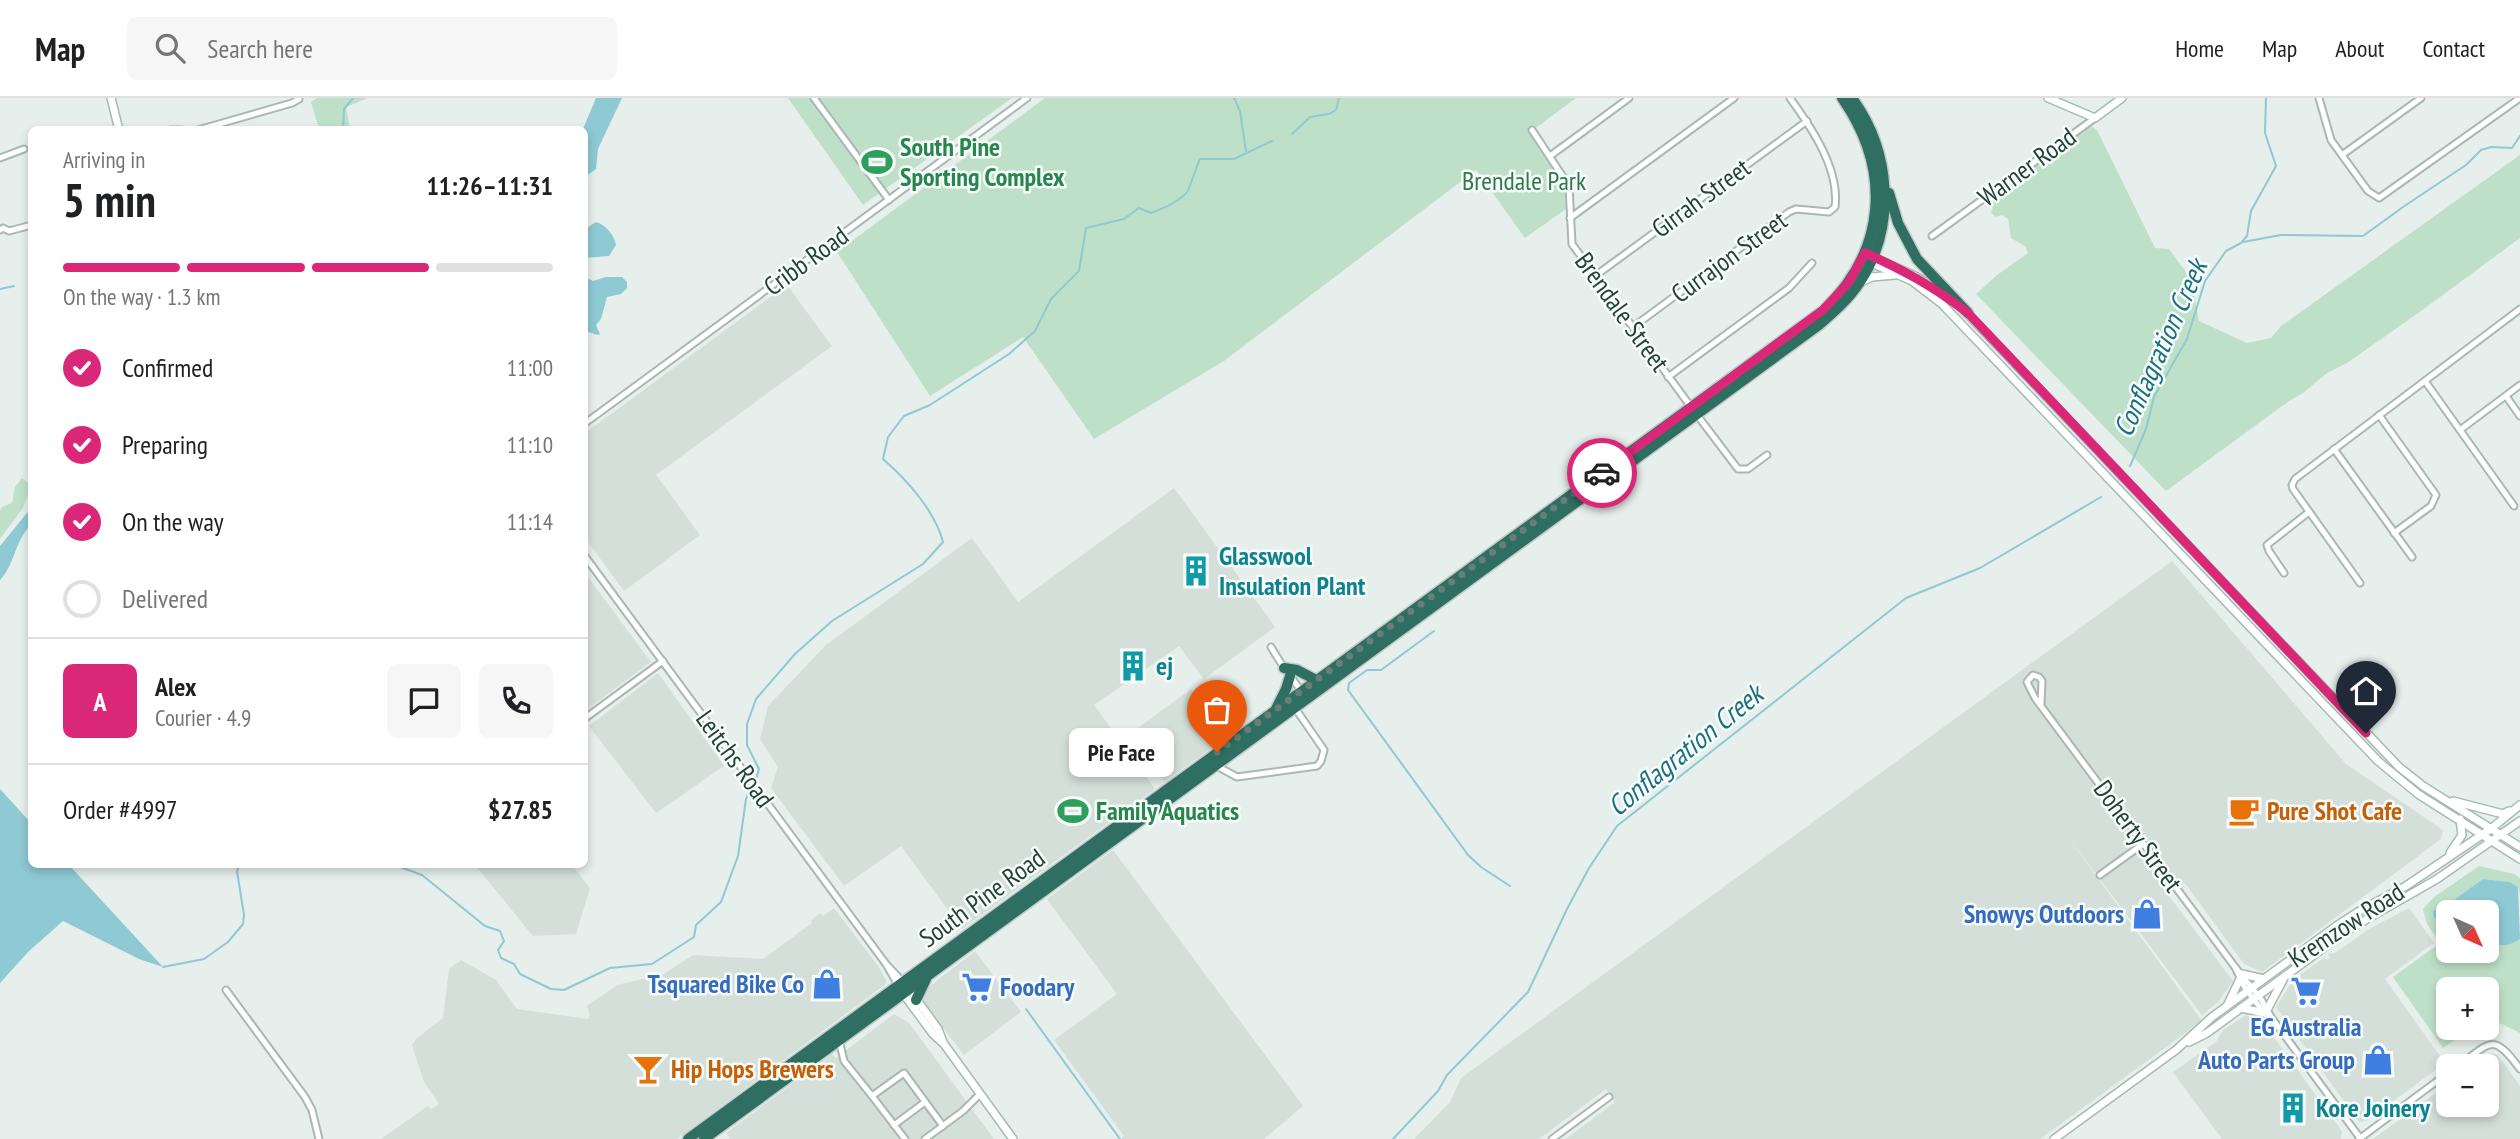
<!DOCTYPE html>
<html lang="en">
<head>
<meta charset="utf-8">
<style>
  :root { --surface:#fff; --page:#f6f6f6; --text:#202124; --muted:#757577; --line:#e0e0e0; --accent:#db2777 }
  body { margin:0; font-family:"PT Sans Narrow",sans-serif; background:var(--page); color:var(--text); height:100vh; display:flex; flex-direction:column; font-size:26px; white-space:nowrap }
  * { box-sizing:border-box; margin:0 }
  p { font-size:23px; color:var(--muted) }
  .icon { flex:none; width:38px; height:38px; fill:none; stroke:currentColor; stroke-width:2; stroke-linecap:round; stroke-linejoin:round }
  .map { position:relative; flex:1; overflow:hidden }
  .side { position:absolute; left:28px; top:28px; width:560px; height:742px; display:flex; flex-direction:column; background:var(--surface); border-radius:10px; box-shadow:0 4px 10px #0003 }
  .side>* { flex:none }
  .needle { width:46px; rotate:135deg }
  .controls { position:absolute; left:2436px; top:802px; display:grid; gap:14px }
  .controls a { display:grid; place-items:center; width:63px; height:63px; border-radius:10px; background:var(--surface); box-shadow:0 4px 10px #0003; font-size:35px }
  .pin { position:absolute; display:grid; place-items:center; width:60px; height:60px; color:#fff; margin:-72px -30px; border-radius:50% 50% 50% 0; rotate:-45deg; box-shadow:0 0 7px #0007 }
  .pin .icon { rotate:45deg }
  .courier { position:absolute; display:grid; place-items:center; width:70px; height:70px; margin:-35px; border:5px solid #db2777; border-radius:50%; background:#fff; color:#222; box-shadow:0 2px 9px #0007 }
  .bubble { position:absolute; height:49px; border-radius:10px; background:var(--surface); box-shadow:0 4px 10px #0003; font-size:23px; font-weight:600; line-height:49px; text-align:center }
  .overview em { font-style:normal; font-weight:600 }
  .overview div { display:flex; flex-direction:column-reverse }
  .overview { display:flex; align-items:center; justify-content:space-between; height:119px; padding:0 35px }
  h1 { font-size:46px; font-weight:600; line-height:52px }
  .bar { display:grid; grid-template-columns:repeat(4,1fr); gap:10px 7px; align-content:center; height:84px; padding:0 35px }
  .bar i { height:9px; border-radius:5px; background:var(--line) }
  .bar .current { background:var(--accent) }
  .bar p { grid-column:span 4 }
  .line { display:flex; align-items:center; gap:18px; padding:0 35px; border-top:2px solid var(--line) }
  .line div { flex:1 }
  .round { display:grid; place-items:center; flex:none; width:74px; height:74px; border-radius:10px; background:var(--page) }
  ol { padding:0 35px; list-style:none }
  li { display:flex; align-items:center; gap:21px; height:77px }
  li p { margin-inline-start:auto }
  li .icon { padding:7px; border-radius:50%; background:var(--accent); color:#fff; stroke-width:4 }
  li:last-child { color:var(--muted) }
  li i { width:38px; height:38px; border:4px solid var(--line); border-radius:50% }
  header { display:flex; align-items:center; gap:42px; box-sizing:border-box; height:98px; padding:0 35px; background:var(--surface); border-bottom:2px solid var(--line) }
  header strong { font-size:33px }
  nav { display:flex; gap:38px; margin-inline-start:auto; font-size:24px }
  .search { width:490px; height:63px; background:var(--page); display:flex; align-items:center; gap:18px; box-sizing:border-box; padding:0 24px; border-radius:10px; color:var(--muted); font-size:26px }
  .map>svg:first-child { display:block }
  .built { fill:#d4dfda }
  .green { fill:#bfe0c8 }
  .water { fill:#8ec9d4 }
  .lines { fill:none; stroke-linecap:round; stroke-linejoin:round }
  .stream { stroke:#8ec9d4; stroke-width:2 }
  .street-casing { stroke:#a8b8b2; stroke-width:9 }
  .secondary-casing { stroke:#a4bbb3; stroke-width:10 }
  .highway-casing { stroke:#c2cac8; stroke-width:13 }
  .street { stroke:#fff; stroke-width:5 }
  .secondary { stroke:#fff; stroke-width:7 }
  .highway { stroke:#2f6f62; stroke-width:10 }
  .done { stroke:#687f78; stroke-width:7; stroke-dasharray:0 12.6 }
  .route { stroke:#db2777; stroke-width:9 }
  .labels { text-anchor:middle; stroke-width:5; stroke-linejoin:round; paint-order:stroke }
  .leisure-label { font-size:26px; font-weight:bold; fill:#27864d; stroke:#f7fbf9; text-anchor:start }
  .street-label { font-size:26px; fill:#24423a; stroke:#f7fbf9 }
  .park-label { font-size:26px; fill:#2d7a4b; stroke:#f7fbf9 }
  .culture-label { font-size:26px; font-weight:bold; fill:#0d838f; stroke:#f7fbf9; text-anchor:start }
  .food-label { font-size:26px; font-weight:bold; fill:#c56008; stroke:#f7fbf9; text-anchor:start }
  .shop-label { font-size:26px; font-weight:bold; fill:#366cbe; stroke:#f7fbf9; text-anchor:end }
  .water-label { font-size:28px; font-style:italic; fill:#1c6f80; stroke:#f7fbf9 }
</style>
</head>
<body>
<header>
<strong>Map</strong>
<div class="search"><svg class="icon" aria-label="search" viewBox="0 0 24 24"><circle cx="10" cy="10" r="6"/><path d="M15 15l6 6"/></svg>Search here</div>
<nav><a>Home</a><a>Map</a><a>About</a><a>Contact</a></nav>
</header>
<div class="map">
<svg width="2520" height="1041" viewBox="0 0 2520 1041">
  <rect width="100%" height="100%" fill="#e6efeb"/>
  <g class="built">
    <path d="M787 187 832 248 656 377 700 437 624 493 585 440V335Z"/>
    <path d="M1174 390 1275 529 1204 581 1179 548 1094 607 1155 691 962 831 901 748 844 788 771 690 778 669 760 641 768 608 826 547 972 440 1018 504Z"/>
    <path d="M2172 463 2346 666 2443 732 2441 741 2262 874 2244 866 2185 785 2166 794 2233 883 2218 904 2202 917 2062 731 2202 923 2040 1041H1566L1615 1004 1606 991 1539 1041H1414L1450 1004 1461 980Z"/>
    <path d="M585 475 651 564 585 613Z"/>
    <path d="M658 575 724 668 656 715 589 628Z"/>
    <path d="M1191 591 1225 637 1205 655 1165 683 1152 672 1127 638Z"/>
    <path d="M1113 752 1303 1008 1264 1041H1121L1124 1038 1054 942 1117 896 1047 801Z"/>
    <path d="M475 767H572L590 790 576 836 533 838Z"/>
    <path d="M834 810 878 868 886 882V886L677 1041H381L428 1008 431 1011 439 1006 424 984 412 947 416 941 443 920 449 871 461 862 496 882 517 911 588 921 590 917 587 908 617 887 664 876 693 857 763 861 812 825 811 822 820 815 823 818Z"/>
    <path d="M2409 810 2434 845 2385 881 2445 965 2366 1023 2359 1024 2276 909 2293 882 2325 859 2327 862 2330 860 2328 856 2335 855 2369 831Z"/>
    <path d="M975 853 1021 914 964 957 924 905 925 892Z"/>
    <path d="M894 916 909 925 994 1041H730L726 1035 832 956 836 960Z"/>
    <path d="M2246 917 2265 927 2342 1033 2341 1041H2222L2173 974 2216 944 2223 932Z"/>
    <path d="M2492 955 2498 957 2520 988V1041H2373L2448 986V1006H2487V968H2473Z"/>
  </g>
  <g class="green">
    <path d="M317 0H368L346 9 350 32 319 31 311 4Z"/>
    <path d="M788 0H1012L863 107Z"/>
    <path d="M1045 0H1576L1529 35 1564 85 1566 111 1525 140 1476 72 1224 263 1094 341 1023 239 930 298 837 154Z"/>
    <path d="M2091 28 2097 32 2155 150 2169 151 2191 181 2199 223 2247 245 2271 240 2281 228 2520 57V140L2421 213 2347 265 2327 275 2303 295 2289 303 2166 393 1976 196 1997 177 2028 155 2025 148 2011 140 2008 121 2002 117 1996 119 1991 115 1993 110 1985 103Z"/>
    <path d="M22 380 31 388 23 410 0 441V413L2 409 12 405 15 389Z"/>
    <path d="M2479 768 2514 776 2520 780V797L2518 789 2510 784 2483 781 2451 804H2441L2437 810 2442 822H2448V852H2487V843C2499 849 2508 848 2520 841V935L2502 926 2487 923V891H2448V929H2473L2443 950 2393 879 2440 845 2427 826 2423 811 2434 799Z"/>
  </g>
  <g class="water">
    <path d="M596 0H622L598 51 596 71 585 79 584 32 583 31Z"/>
    <path d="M596 124C606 127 614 137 616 147L609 158 585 160V131Z"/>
    <path d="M585 179 593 183 606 179H622L627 184V190L621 196 607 199 601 221 596 227 600 236 598 237 585 233Z"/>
    <path d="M31 410V427C14 443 16 465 0 482V448Z"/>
    <path d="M0 691 31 725 32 766 69 767 163 869 139 861 63 823 29 853 0 885Z"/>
    <path d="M2483 781 2510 784 2518 789 2520 841C2508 849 2499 849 2487 843V814H2448V822L2434 820 2433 814 2441 804H2451Z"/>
  </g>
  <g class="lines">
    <g class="stream">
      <path d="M1234 0 1240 13 1246 53"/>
      <path d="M343 32 344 11 353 0"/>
      <path d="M1292 36 1310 19 1329 16 1336 12 1339 0"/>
      <path d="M2243 144 2281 137 2363 138 2403 109 2466 67 2481 52 2491 49 2512 50 2520 38"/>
      <path d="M29 183 32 182"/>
      <path d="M0 191 14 188"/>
      <path d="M2130 368 2146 331 2154 299 2187 241 2205 183 2226 153 2241 145 2247 138 2251 113 2276 68 2265 35 2266 0"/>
      <path d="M1434 533 1381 572H1367L1349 585 1348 592 1468 757 1481 769 1510 788"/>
      <path d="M756 681 759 671 747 647V626L756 601 795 556 832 523 923 466 943 444C935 413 907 382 883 361L888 339 904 318 930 307 1009 256 1035 233 1051 201 1079 173 1086 130 1124 121 1139 110 1151 115C1163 110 1179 104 1187 94 1190 90 1196 69 1200 61H1234L1272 43"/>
      <path d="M392 766 422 777 485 828 500 833 504 843 498 852 501 860 514 866 520 876 551 891 564 892 610 870 652 866 694 839 696 827 721 804 738 758 746 701 750 691"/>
      <path d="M163 869 204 861 228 844 243 826 244 817 237 773 240 766"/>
      <path d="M1026 911 1120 1041"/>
      <path d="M1393 1041 1438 993 1447 977 1528 894 1567 811 1589 770 1617 728 1906 500 1980 470 2101 399"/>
    </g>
    <g class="street-casing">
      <g id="street">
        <path d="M814 0 889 102"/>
        <path d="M2319 0 2331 42 2368 93 2379 100 2520 0"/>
        <path d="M171 32H182"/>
        <path d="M198 32 292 5 299 1"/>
        <path d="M1532 32 1569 88 1572 146 1691 309"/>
        <path d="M2342 57 2421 0"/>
        <path d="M1550 58 1629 0"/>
        <path d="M0 60 24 51"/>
        <path d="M1570 120 1734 0"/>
        <path d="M0 132 3 130 9 133 32 127"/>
        <path d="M1932 138 2095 20"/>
        <path d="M1595 178 1807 23"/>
        <path d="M1633 229 1789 114 1796 111 1829 114 1835 109C1840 71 1811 29 1790 0"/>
        <path d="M1668 279 1789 190 1812 165"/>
        <path d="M2425 283 2514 408"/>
        <path d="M2506 298 2520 318"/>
        <path d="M1697 317 1738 371H1748L1767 357"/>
        <path d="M2379 317 2436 397 2431 408 2394 435"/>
        <path d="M584 326 1027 0"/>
        <path d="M2460 332 2520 287"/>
        <path d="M2334 351 2412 459"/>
        <path d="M584 457 886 866 898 887"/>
        <path d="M2284 475 2269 453 2267 447 2309 414"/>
        <path d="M2360 485 2293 391 2292 387 2295 381 2520 211"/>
        <path d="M1271 549 1284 570"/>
        <path d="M1290 578 1303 595"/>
        <path d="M2041 606 2042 583 2039 579 2033 577 2027 584 2035 600 2235 869 2261 901 2271 919 2360 1040"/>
        <path d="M584 621 663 563"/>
        <path d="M1215 667 1237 679 1317 668 1321 663 1324 652 1295 610"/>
        <path d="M2100 777 2143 746"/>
        <path d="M886 866 903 884"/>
        <path d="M2235 869 2245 890 2265 916"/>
        <path d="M226 892 305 999 312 1012 319 1041"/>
        <path d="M839 942 844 963 872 998"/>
        <path d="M2458 968C2491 944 2493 934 2520 971"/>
        <path d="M894 1027 925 1004"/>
        <path d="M905 1041 872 998 904 975 943 1028"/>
        <path d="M925 1041 963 1013 980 996"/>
        <path d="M1552 1041 1609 999"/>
        <path d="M2359 1041 2448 975"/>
      </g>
    </g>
    <g class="secondary-casing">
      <g id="secondary">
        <path d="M111 0 119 32"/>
        <path d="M2048 0 2095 20 2122 0"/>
        <path d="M1871 158 1915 178 1949 200"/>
        <path d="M1867 163 1912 183 1942 206 2378 663 2418 696 2520 761"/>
        <path d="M1859 185 1872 179 1895 177"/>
        <path d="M1964 212 2399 669 2423 688 2520 749"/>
        <path d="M2453 703 2503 716 2509 713"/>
        <path d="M2450 755 2462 737 2460 721"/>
        <path d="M2242 876 2264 881"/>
        <path d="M902 894 933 936 944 946 1013 1041"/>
        <path d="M914 898 938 931 943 944"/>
        <path d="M2227 908 2240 881"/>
        <path d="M2241 910 2265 915"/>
        <path d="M2268 910 2285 878"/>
        <path d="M2189 944 2207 935 2348 832 2437 781 2520 723"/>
        <path d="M2054 1041 2176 952 2212 919 2335 829 2358 814 2406 788 2492 730 2520 707"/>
      </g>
    </g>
    <g class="highway-casing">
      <g id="highway">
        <path d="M1889 95 1898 125 1917 161 1968 215"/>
        <path d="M1284 570 1297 572 1316 582"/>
        <path d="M1276 611 1286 591 1290 578"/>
        <path d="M916 902 926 881"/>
        <path d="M688 1041 1823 213C1887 152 1892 72 1842 0"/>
        <path d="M704 1041 1819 227C1834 214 1849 201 1860 184 1897 128 1891 53 1852 0"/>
      </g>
    </g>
    <use href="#street" class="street"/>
    <use href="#secondary" class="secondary"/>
    <use href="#highway" class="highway"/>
  </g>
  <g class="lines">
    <path class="done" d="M1217 654 1602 375"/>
    <path class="route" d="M1602 375 1823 212 1849 184 1865 155C1904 172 1934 189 1968 215L2366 635"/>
  </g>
  <defs>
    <g id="stadium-bare" transform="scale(2.415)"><path d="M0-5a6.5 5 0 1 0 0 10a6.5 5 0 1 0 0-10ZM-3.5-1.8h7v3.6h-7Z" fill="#2e9e5b" stroke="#f7fbf9" stroke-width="2.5" paint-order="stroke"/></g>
    <g id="building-bare" transform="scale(2.415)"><path d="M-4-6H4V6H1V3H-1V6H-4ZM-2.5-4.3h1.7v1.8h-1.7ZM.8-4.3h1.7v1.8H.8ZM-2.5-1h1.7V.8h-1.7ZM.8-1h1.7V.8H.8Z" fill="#0f9aa8" stroke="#f7fbf9" stroke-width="2.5" paint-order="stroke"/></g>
    <g id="cafe-bare" transform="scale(2.415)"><path d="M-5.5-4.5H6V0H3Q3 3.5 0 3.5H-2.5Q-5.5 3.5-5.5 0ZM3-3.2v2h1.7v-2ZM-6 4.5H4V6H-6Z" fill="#e8710a" stroke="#f7fbf9" stroke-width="2.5" paint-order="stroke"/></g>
    <g id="shop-bare" transform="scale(2.415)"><path d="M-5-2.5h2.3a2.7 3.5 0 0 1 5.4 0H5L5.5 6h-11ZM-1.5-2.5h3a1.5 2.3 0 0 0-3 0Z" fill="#3f7fe0" stroke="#f7fbf9" stroke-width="2.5" paint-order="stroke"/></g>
    <g id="supermarket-bare" transform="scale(2.415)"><path d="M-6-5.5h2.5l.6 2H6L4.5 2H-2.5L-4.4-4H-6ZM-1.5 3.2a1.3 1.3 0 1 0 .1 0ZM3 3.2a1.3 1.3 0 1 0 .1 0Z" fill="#3f7fe0" stroke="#f7fbf9" stroke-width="2.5" paint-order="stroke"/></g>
    <g id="bar-bare" transform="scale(2.415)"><path d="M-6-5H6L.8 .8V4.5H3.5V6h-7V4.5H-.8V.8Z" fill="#e8710a" stroke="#f7fbf9" stroke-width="2.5" paint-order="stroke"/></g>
  </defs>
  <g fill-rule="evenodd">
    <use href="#stadium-bare" x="877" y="64"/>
    <use href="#building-bare" x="1196" y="473"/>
    <use href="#building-bare" x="1133" y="568"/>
    <use href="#stadium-bare" x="1073" y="713"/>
    <use href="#cafe-bare" x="2244" y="713"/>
    <use href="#shop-bare" x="2147" y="816"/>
    <use href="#shop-bare" x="827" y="886"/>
    <use href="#supermarket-bare" x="977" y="889"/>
    <use href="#supermarket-bare" x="2306" y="893"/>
    <use href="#shop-bare" x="2378" y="962"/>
    <use href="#bar-bare" x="648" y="971"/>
    <use href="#building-bare" x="2293" y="1010"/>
  </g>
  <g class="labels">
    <g class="leisure-label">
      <text x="900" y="58">South Pine<tspan x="900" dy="30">Sporting Complex</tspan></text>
      <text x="1096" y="722">Family Aquatics</text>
    </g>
    <g class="street-label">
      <text transform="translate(2027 69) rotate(-36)" y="9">Warner Road</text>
      <text transform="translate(1701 100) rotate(-36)" y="9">Girrah Street</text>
      <text transform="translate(1729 159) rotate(-36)" y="9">Currajon Street</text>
      <text transform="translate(806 163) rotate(-36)" y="9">Cribb Road</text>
      <text transform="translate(1622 214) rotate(54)" y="9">Brendale Street</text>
      <text transform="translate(735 661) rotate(54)" y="9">Leitchs Road</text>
      <text transform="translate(2138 738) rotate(54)" y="9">Doherty Street</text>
      <text transform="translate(982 800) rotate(-36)" y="9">South Pine Road</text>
      <text transform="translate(2346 827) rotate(-33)" y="9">Kremzow Road</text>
    </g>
    <g class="park-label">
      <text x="1524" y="92">Brendale Park</text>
    </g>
    <g class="culture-label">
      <text x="1219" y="467">Glasswool<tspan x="1219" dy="30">Insulation Plant</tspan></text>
      <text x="1156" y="577">ej</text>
      <text x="2316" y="1019">Kore Joinery</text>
    </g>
    <g class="food-label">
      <text x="2267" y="722">Pure Shot Cafe</text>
      <text x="671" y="980">Hip Hops Brewers</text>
    </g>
    <g class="shop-label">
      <text x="2124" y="825">Snowys Outdoors</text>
      <text x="804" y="895">Tsquared Bike Co</text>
      <text x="1000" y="898" text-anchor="start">Foodary</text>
      <text x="2306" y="938" text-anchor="middle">EG Australia</text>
      <text x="2355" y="971">Auto Parts Group</text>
    </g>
    <g class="water-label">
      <text transform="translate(2160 250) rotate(-66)" y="10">Conflagration Creek</text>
      <text transform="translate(1685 652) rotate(-39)" y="10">Conflagration Creek</text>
    </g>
  </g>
</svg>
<div class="controls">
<a><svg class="needle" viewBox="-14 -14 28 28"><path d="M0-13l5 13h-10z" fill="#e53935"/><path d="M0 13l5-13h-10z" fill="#757577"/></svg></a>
<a>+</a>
<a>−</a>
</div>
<div class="pin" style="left:1217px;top:654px;background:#ea580c"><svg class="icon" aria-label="bag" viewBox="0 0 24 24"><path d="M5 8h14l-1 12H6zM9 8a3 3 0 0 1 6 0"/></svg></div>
<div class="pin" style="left:2366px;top:635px;background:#1f2937"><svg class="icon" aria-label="home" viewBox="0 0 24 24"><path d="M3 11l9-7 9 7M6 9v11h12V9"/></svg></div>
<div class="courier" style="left:1602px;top:375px"><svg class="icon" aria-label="car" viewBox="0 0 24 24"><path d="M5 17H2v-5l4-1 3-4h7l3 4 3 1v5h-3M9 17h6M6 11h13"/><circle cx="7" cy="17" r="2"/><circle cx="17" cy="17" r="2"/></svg></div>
<div class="bubble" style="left:1069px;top:630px;width:105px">Pie Face</div>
<section class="side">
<div class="overview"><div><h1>5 min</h1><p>Arriving in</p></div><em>11:26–11:31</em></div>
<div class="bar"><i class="current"></i><i class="current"></i><i class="current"></i><i></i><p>On the way · 1.3 km</p></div>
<ol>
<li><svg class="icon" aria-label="check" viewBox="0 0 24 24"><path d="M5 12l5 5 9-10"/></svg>Confirmed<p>11:00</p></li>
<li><svg class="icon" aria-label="check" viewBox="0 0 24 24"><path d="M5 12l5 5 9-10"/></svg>Preparing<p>11:10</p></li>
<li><svg class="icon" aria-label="check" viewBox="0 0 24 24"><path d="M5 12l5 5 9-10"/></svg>On the way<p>11:14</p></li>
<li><i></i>Delivered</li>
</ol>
<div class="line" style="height:126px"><b class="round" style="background:var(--accent);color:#fff">A</b><div><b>Alex</b><p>Courier · 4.9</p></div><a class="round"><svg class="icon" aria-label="chat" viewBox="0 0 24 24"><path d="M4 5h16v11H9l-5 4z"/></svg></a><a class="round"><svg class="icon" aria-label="phone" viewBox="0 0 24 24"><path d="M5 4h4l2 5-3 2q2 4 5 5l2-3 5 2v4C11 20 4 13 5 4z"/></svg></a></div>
<div class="line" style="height:91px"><div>Order #4997</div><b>$27.85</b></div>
</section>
</div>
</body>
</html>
